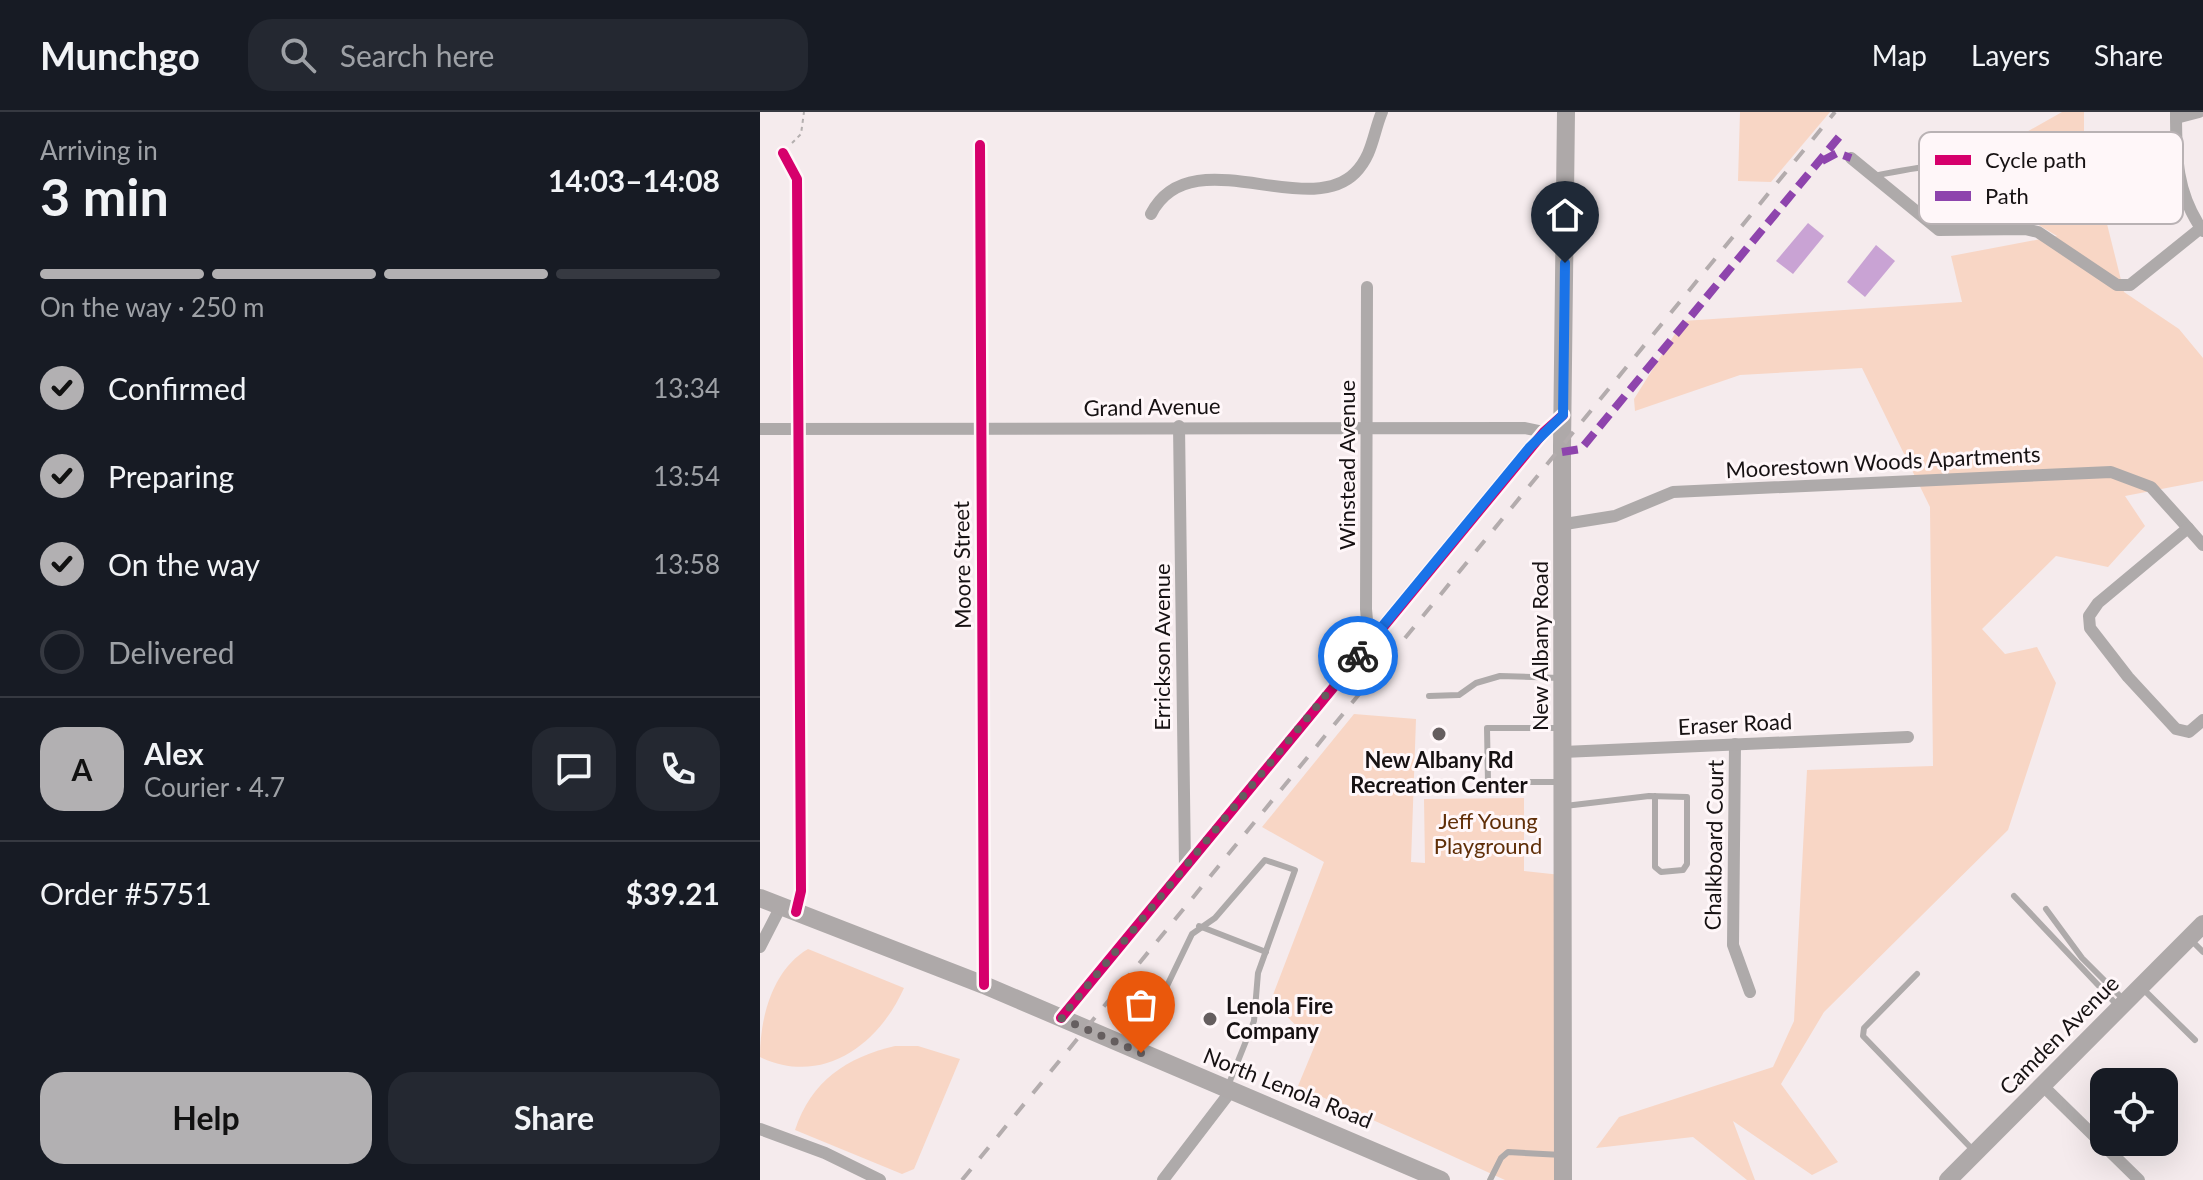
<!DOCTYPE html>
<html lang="en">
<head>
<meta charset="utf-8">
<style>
  :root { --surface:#171b24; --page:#242831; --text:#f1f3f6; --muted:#9ea1a6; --line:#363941; --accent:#b2b0b2 }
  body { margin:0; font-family:Lato,sans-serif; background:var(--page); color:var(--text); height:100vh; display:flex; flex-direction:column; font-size:30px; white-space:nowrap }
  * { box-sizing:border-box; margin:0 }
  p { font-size:26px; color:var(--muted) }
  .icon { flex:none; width:44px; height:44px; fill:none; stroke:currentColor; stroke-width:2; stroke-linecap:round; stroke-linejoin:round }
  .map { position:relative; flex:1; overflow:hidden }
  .side { display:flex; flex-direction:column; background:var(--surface); width:760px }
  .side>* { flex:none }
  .buttons { position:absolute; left:1330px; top:956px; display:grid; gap:16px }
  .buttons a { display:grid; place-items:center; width:88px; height:88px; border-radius:16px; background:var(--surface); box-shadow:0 8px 32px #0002; font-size:40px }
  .pin { position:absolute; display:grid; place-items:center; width:68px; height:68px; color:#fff; margin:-82px -34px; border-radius:50% 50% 50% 0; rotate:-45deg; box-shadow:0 0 8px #0007 }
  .pin .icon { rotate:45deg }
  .courier { position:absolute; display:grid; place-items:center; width:80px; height:80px; margin:-40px; border:6px solid #1a73e8; border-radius:50%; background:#fff; color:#222; box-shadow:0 2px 10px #0007 }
  .overview em { font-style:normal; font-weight:700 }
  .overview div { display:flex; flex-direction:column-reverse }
  .overview { display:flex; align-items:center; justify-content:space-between; height:136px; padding:0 40px }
  h1 { font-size:52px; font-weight:700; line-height:60px }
  .bar { display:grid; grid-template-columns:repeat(4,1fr); gap:12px 8px; align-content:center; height:96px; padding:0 40px }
  .bar i { height:10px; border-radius:6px; background:var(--line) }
  .bar .on { background:var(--accent) }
  .bar p { grid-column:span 4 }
  .line { display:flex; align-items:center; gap:20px; padding:0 40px; border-top:2px solid var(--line) }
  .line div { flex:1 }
  .round { display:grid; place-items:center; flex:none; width:84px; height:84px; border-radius:24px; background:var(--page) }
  ol { padding:0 40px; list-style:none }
  li { display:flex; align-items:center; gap:24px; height:88px }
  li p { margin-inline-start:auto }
  li .icon { padding:8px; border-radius:50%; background:var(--accent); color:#111; stroke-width:4 }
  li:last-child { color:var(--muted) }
  li i { width:44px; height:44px; border:4px solid var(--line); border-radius:50% }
  .button { display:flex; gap:16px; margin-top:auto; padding:16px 40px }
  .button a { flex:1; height:92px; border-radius:24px; background:var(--accent); color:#111; font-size:32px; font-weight:700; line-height:92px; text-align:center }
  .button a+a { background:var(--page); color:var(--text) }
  header { display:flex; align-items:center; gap:48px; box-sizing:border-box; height:112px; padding:0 40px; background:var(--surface); border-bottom:2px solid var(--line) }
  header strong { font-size:38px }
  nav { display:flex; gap:44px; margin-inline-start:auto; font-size:28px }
  .search { width:560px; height:72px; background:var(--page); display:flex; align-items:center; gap:20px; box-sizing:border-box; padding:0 28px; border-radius:24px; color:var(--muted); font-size:30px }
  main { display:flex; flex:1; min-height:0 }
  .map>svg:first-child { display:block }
  .green { fill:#f8d6c5 }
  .water { fill:#c9a3d4 }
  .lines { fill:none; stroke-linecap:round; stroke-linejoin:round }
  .path { stroke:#b4afaf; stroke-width:2; stroke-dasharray:4 4; stroke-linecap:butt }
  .lane { stroke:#aeaaaa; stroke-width:6 }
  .street { stroke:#aeaaaa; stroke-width:12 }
  .secondary { stroke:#aea9a9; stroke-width:18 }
  .rail { stroke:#b3acad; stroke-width:4; stroke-dasharray:14 14; stroke-linecap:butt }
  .quiet { stroke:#8e44ad; stroke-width:8; stroke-dasharray:16 8; stroke-linecap:butt }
  .cycleway-casing { stroke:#fff7f9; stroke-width:15 }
  .cycleway { stroke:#d6006c; stroke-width:10 }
  .done { stroke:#655e5f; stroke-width:8; stroke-dasharray:0 14.4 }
  .route { stroke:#1a73e8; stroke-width:10 }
  .poi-dot { fill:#655e5f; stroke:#fff7f9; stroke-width:3 }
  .labels { text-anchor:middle; stroke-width:6; stroke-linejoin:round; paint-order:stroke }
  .street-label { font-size:22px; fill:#171213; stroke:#fff7f9 }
  .poi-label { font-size:22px; font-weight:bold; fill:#171213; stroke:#fff7f9 }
  .park-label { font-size:22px; fill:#602f08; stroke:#fff7f9 }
  .key { fill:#fff7f9; stroke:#b9b2b4; stroke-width:2 }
  .key-label { font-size:22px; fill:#171213 }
</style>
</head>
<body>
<header>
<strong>Munchgo</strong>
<div class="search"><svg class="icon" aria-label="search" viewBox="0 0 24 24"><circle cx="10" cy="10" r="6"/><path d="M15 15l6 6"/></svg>Search here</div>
<nav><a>Map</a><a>Layers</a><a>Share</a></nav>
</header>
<main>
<section class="side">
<div class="overview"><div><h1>3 min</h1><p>Arriving in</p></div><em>14:03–14:08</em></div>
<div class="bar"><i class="on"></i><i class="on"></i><i class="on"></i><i></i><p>On the way · 250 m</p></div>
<ol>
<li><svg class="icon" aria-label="check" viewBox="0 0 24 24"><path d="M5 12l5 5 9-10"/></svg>Confirmed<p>13:34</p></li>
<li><svg class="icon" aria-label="check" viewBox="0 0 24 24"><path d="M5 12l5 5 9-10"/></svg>Preparing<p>13:54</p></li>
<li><svg class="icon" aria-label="check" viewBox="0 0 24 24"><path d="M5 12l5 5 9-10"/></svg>On the way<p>13:58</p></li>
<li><i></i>Delivered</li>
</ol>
<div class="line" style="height:144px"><b class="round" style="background:var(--accent);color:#111">A</b><div><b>Alex</b><p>Courier · 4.7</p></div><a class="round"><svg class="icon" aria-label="chat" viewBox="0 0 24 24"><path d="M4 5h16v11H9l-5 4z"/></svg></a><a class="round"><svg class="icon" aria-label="phone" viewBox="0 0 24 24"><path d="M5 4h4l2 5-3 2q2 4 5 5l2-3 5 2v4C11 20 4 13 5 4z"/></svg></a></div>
<div class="line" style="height:104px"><div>Order #5751</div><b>$39.21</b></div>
<div class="button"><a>Help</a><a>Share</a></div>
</section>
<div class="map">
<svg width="1443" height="1068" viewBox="0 0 1443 1068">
  <rect width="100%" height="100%" fill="#f5ebed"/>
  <g class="green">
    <path d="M980 0H1070L1011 70 978 69Z"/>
    <path d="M1302 0H1324V20L1364 180 1419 217 1443 246V369L1365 384 1385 414 1348 455 1296 444 1222 517 1245 542 1277 535 1296 571 1248 718 1064 900 1021 972 1078 1050 1052 1063 973 1009 995 1068H987L933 1025 836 1036 859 1005 1013 955 1034 909 1047 658 1173 654 1170 395 1102 256 980 263 875 299 874 287 923 209 1202 190 1191 144 1297 124 1262 103 1263 22Z"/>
    <path d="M594 602 656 607 651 750 665 751 664 687 764 686V759L801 763V1068H745L538 974 555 933 511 888 564 750 502 715Z"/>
    <path d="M48 837 144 876C119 932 63 975 0 945 0 906 12 858 48 837Z"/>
    <path d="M135 934H158L200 947 154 1057 142 1062 35 1018C51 969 87 945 135 934Z"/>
  </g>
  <g class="water">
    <path d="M1048 111 1064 124 1033 162 1016 149Z"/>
    <path d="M1116 133 1135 149 1105 185 1087 170Z"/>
  </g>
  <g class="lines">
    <path class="path" d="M32 31 41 22 44 0"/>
    <g class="lane">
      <path d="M1113 64C1141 59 1206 41 1226 70 1235 83 1235 102 1238 117"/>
      <path d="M669 584 699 583 716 571 740 564 800 566"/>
      <path d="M798 670H728L727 616H799"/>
      <path d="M805 694 889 684 927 685V752L923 758 901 760 895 755V684"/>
      <path d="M1254 784 1357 893"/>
      <path d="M1286 797 1322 846 1363 887"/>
      <path d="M439 814 506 840"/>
      <path d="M1431 828 1443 840"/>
      <path d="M1157 862 1104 916 1103 924 1213 1038"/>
      <path d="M1383 877 1435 928"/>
      <path d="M377 936 432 822 455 806 505 748 535 758 498 861 494 909 468 974"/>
      <path d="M730 1068 741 1046 748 1040 802 1043"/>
    </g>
    <g class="street">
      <path d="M1416 0C1416 45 1416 81 1443 119"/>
      <path d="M1416 6 1439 0"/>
      <path d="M220 33 224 873"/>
      <path d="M23 41 37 67 41 779 36 800"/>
      <path d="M1091 46 1179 118 1265 117 1278 120 1357 173H1370L1441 116"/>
      <path d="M391 102C430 25 547 109 595 61 613 43 613 21 622 0"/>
      <path d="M607 175 606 497 609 531"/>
      <path d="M419 314 425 755"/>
      <path d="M0 317 765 316 784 320"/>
      <path d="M805 412 855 404 913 380 1351 360 1391 375 1428 416"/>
      <path d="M1443 433 1428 416 1338 491 1329 504 1330 516 1368 565 1416 617 1429 620 1443 608"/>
      <path d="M975 632 973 833 990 880"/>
      <path d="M803 640 1148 625"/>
      <path d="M0 835 21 794"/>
      <path d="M301 906 784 320 803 303"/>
      <path d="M1282 973 1379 1068"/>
      <path d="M0 1017 65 1041 120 1068"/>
      <path d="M403 1068 471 979"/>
    </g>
    <g class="secondary">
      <path d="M0 786 224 873 681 1068"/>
      <path d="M803 1068 802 335 806 0"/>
      <path d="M1188 1068 1443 812"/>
    </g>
    <path class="rail" d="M202 1068 1075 0"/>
    <g class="quiet">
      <path d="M1062 49 1077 41 1091 46"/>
      <path d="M802 340 821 337 1084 19"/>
    </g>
    <g class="cycleway-casing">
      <g id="cycleway">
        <path d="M220 33 224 873"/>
        <path d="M23 41 37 67 41 779 36 800"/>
        <path d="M301 906 784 320 803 303"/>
      </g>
    </g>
    <use href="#cycleway" class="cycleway"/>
  </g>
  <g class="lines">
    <path class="done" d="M381 941 301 906 598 544"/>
    <path class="route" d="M598 544 770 335 803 303 805 151"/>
  </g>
  <g class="poi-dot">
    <circle cx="679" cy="622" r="8"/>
    <circle cx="450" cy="907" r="8"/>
  </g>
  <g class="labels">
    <g class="street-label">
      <text transform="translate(392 295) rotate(-1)" y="8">Grand Avenue</text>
      <text transform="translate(1123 350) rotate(-3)" y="8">Moorestown Woods Apartments</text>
      <text transform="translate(587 353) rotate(-90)" y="8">Winstead Avenue</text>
      <text transform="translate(202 453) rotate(-91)" y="8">Moore Street</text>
      <text transform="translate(780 534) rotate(-90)" y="8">New Albany Road</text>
      <text transform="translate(402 535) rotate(-90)" y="8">Errickson Avenue</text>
      <text transform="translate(975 612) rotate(-3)" y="8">Eraser Road</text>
      <text transform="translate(954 733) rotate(-89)" y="8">Chalkboard Court</text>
      <text transform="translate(1299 923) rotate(-45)" y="8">Camden Avenue</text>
      <text transform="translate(528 976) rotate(22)" y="8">North Lenola Road</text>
    </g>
    <g class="poi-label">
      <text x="679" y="656">New Albany Rd<tspan x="679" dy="25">Recreation Center</tspan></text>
      <text x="466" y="902" text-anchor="start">Lenola Fire<tspan x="466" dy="25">Company</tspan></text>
    </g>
    <g class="park-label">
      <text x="728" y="717">Jeff Young<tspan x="728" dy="25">Playground</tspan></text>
    </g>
  </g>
  <rect x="1159" y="20" width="264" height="92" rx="12" class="key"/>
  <rect x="1175" y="43" width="36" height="10" fill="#d6006c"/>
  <rect x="1175" y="79" width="36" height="10" fill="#8e44ad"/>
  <g class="key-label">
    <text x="1225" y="56">Cycle path</text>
    <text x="1225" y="92">Path</text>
  </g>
</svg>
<div class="buttons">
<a><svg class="icon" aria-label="locate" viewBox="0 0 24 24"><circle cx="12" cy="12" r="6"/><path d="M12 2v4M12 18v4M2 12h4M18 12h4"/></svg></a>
</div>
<div class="pin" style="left:381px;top:941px;background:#ea580c"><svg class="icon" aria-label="bag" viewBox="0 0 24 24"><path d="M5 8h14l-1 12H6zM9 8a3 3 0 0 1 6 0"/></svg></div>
<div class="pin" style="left:805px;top:151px;background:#1f2937"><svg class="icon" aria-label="home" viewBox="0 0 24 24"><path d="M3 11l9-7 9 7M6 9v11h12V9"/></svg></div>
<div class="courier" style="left:598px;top:544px"><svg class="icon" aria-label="bike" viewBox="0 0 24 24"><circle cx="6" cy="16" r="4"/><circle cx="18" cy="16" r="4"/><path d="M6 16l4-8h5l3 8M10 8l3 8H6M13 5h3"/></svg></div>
</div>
</main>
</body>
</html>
